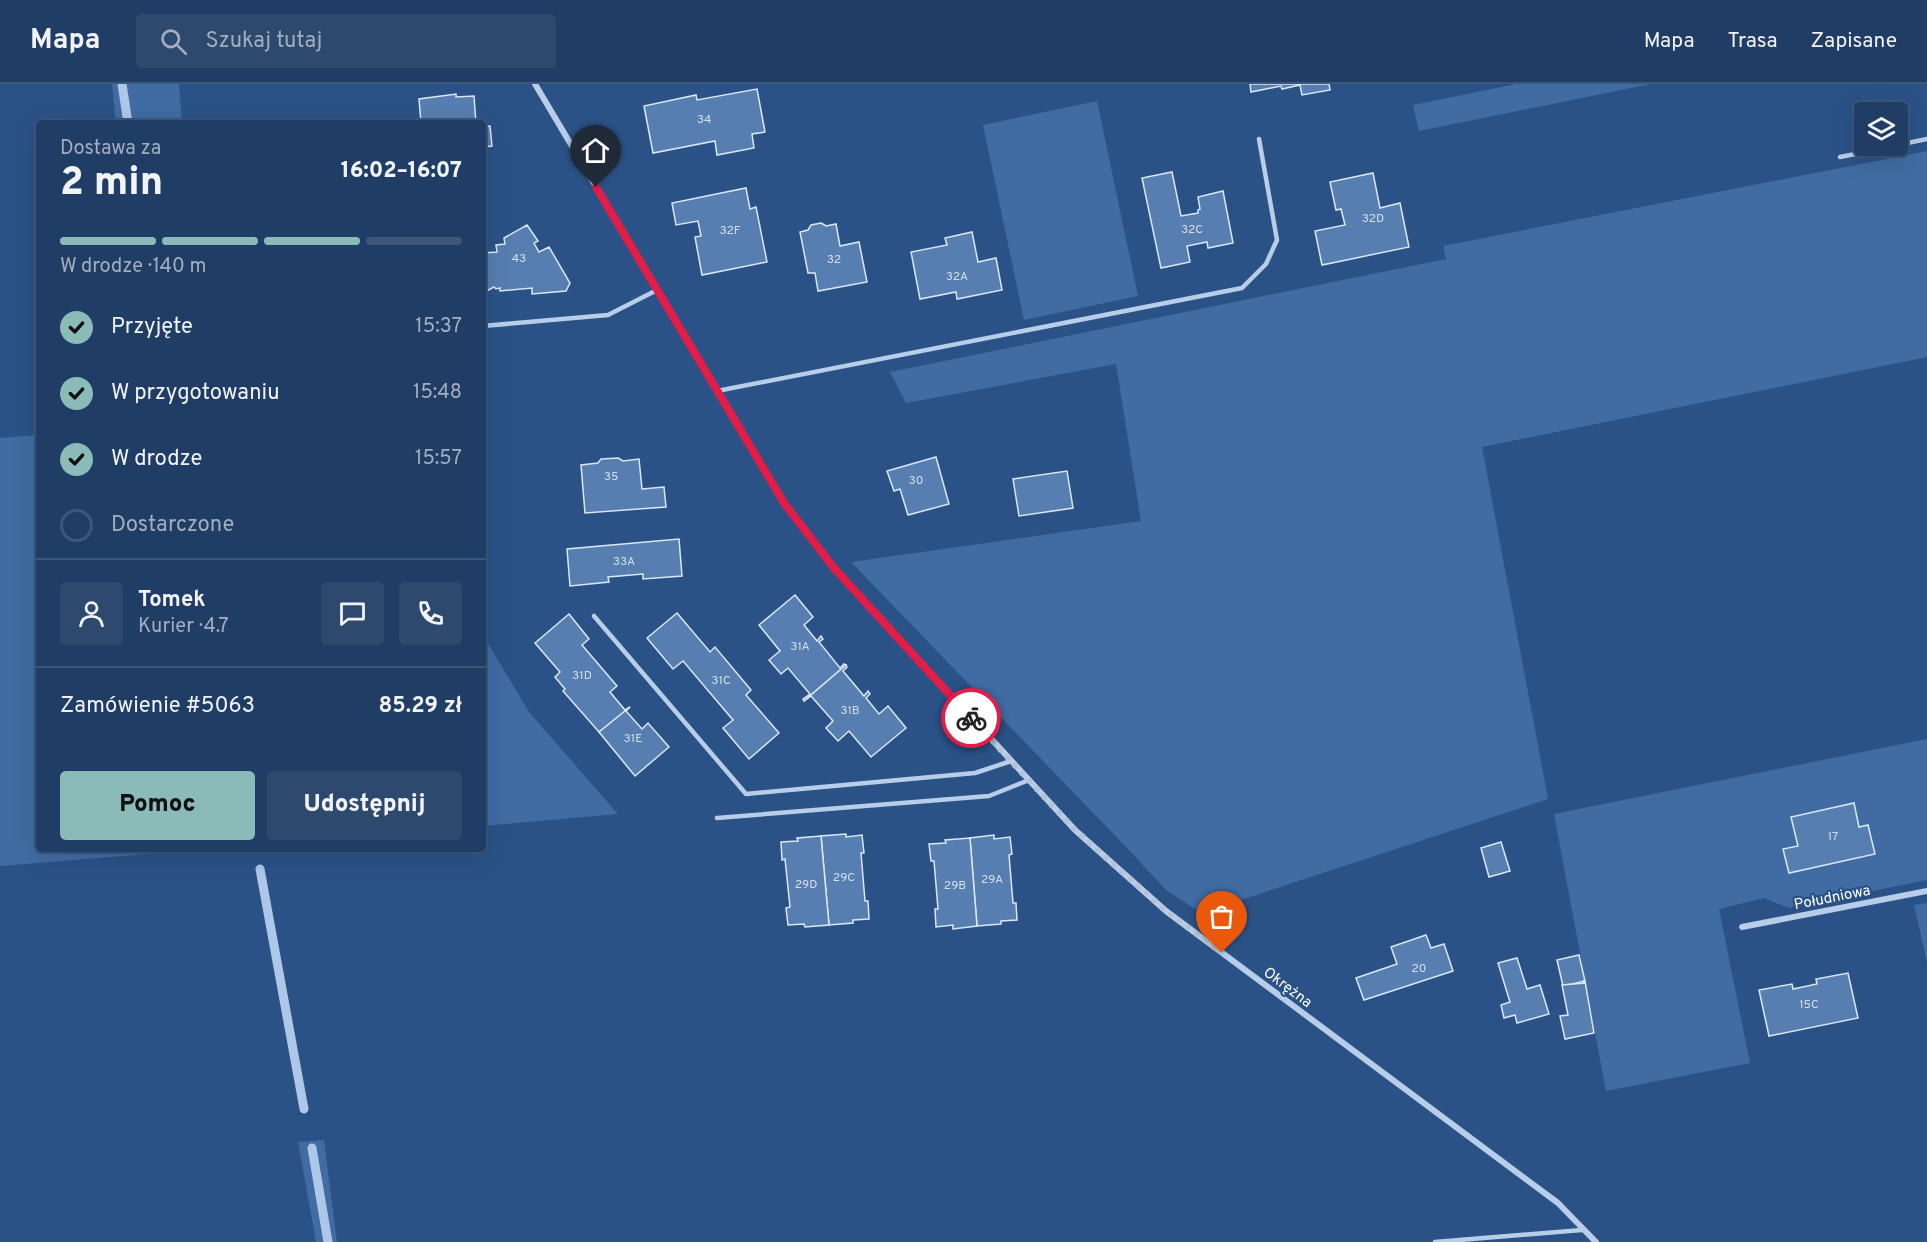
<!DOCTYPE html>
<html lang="pl">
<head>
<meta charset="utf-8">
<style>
  :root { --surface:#203e65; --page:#2d496e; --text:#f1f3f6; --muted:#a2aebf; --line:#3d5779; --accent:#8bbbb9 }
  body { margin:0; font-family:Overpass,sans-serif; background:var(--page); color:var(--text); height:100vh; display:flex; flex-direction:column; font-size:22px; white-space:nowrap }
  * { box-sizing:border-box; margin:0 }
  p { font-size:20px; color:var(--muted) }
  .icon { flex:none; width:33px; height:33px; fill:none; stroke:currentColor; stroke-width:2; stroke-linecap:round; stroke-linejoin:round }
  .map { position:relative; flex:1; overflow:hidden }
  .details { position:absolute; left:36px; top:36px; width:450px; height:732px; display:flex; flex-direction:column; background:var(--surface); border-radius:6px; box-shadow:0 6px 24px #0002,0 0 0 2px var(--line) }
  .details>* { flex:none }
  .controls { position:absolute; left:1854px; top:18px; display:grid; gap:12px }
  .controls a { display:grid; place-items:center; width:54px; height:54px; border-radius:6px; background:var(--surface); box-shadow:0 6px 24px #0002,0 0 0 2px var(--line); font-size:30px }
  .pin { position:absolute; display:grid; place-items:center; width:51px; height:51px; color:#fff; margin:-62px -26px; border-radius:50% 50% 50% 0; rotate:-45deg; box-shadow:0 0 6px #0007 }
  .pin .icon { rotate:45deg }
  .courier { position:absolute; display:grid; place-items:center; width:60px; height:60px; margin:-30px; border:4px solid #e11d48; border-radius:50%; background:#fff; color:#222; box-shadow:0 2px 8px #0007 }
  .overview em { font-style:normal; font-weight:800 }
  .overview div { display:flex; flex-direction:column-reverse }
  .overview { display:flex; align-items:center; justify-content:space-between; height:102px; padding:0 24px }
  h1 { font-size:39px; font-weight:800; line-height:45px }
  .bar { display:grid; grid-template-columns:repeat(4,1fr); gap:9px 6px; align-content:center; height:72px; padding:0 24px }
  .bar i { height:8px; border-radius:4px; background:var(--line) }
  .bar .on { background:var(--accent) }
  .bar p { grid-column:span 4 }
  .line { display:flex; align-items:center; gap:15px; padding:0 24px; border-top:2px solid var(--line) }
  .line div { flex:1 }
  .round { display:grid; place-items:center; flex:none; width:63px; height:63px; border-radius:6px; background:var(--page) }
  ol { padding:0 24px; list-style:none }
  li { display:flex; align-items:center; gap:18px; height:66px }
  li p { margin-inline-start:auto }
  li .icon { padding:6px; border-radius:50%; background:var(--accent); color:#111; stroke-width:4 }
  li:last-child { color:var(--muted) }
  li i { width:33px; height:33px; border:3px solid var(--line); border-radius:50% }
  .button { display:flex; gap:12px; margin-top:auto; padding:12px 24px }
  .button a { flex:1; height:69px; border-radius:6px; background:var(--accent); color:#111; font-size:24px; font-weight:800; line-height:69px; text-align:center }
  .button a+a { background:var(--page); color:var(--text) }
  header { display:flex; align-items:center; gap:36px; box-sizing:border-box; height:84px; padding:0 30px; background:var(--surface); border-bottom:2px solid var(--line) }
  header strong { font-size:28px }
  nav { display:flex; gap:33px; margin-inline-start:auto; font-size:21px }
  .search { width:420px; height:54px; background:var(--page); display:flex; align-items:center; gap:15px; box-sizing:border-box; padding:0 21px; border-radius:6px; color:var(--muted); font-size:22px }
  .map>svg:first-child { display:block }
  .green { fill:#406ca3 }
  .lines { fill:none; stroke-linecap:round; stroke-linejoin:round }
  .stream { stroke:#acc7e8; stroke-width:9 }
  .building { fill:#577eb0; stroke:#dae7f6; stroke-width:1.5 }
  .service { stroke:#b7cde8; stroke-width:4.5 }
  .minor { stroke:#b7cde8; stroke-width:6 }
  .done { stroke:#b5c2d5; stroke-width:6; stroke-dasharray:0 10.8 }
  .route { stroke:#e11d48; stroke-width:8 }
  .labels { text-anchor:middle; stroke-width:4.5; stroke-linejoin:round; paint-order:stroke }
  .number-label { font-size:12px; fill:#d5dfeb }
  .street-label { font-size:15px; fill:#fff; stroke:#2b5287 }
</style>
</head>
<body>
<header>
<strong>Mapa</strong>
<div class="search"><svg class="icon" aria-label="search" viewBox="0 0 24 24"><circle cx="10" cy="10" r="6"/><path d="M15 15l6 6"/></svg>Szukaj tutaj</div>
<nav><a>Mapa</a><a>Trasa</a><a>Zapisane</a></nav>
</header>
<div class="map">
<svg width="1927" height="1158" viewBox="0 0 1927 1158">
  <rect width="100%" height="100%" fill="#2b5287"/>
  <g class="green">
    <path d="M112 0H179L182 39H116Z"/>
    <path d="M1516 0H1651L1419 47 1413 21Z"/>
    <path d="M1097 17 1138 212 1024 236 983 41Z"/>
    <path d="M1927 67V273L1482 363 1548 715 1201 829 1166 806 1129 766 851 478 1141 437 1116 280 906 319 890 288 1446 175 1443 162Z"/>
    <path d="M39 351V765H209L0 782V354Z"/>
    <path d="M483 551 529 628 618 730 483 742Z"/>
    <path d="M1927 655V796L1789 824 1764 814 1719 825 1750 979 1606 1007 1554 730Z"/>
    <path d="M1927 819V878L1914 821Z"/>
    <path d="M324 1056 337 1158H316L298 1058Z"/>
  </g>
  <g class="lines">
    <g class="stream">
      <path d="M122 0 128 39"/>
      <path d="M260 785 304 1025"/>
      <path d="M312 1064 328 1158"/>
    </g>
  </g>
  <g class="building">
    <path d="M1250 0H1329L1330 6 1302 11 1300 1 1282 5 1281 2 1251 8Z"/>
    <path d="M757 5 765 48 752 50 754 64 717 71 715 57 653 69 644 22 696 11 697 16Z"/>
    <path d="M456 10V13L474 12 476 39H421L419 15Z"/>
    <path d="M490 42 492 62 483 63V43Z"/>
    <path d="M1172 88 1181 132 1198 129V126L1200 125 1198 113 1223 107 1233 159 1208 164 1207 158 1187 162 1190 178 1161 184 1142 94Z"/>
    <path d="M1373 89 1380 124 1400 119 1409 163 1322 181 1315 147 1345 141 1341 125 1336 126 1330 98Z"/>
    <path d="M746 104 750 125 756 123 767 178 702 191 695 153 701 152 698 137 676 141 672 119Z"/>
    <path d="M821 139 826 142 836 140 840 162 859 158 867 198 818 207 815 189H808L800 148 808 146 811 141Z"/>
    <path d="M527 141 538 157 534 159 539 168 549 163 570 199 566 207 532 210V204L500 207V204L496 205 494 203 483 209V169L497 168 496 161 505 160 504 154Z"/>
    <path d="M972 148 978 178 996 174 1002 206 957 215 956 208 920 215 911 168 947 161 945 154Z"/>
    <path d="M936 373 949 420 908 431 900 405 894 407 887 387Z"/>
    <path d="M618 374 623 377 639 375 642 405 664 403 666 423 585 429 581 381 598 379 601 375Z"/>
    <path d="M1067 387 1073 424 1019 432 1013 395Z"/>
    <path d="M679 455 682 492 643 495V490L608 493 609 498 570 502 567 465Z"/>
    <path d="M795 511 813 533 804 541 817 557 821 552 823 555 819 558 840 584 844 580 846 581 804 617 803 615 810 610 788 584 781 590 769 576 780 567 759 541Z"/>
    <path d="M677 529 710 568 715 563 751 606 746 611 779 649 749 675 723 644 733 636 683 577 673 585 647 554Z"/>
    <path d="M569 530 589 555 582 561 617 602 610 608 625 626 630 623 599 648 563 607 565 605 555 593 560 588 535 559Z"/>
    <path d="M846 581 847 583 843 587 864 612 868 607 870 610 866 614 879 630 888 622 906 644 871 673 849 647 838 657 826 644 833 637 811 612 804 617Z"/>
    <path d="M630 623 626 627 642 645 648 639 669 663 635 692 599 648Z"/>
    <path d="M1854 719 1859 743 1868 741 1875 770 1789 789 1783 765 1798 762 1791 733Z"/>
    <path d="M846 750V753L862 751 864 769H861L865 817H868L869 835 853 836V839L829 841 821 752Z"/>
    <path d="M994 751V755L1010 753 1012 770 1009 771 1013 819H1016L1017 836 1001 837V840L977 842 970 754Z"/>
    <path d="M821 752 829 841 805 843 804 840 788 841 786 824 790 823 785 775 782 776 781 758 798 757 797 754Z"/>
    <path d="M970 754 977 842 953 845V841L936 843 935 825H938L934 777H931L929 760 946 759 945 756Z"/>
    <path d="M1501 758 1510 787 1489 793 1481 764Z"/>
    <path d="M1426 851 1431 864 1444 860 1453 887 1364 916 1356 894 1397 880 1391 863Z"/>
    <path d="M1579 871 1585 897 1563 902 1557 876Z"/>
    <path d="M1517 874 1527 905 1540 901 1549 930 1517 939 1515 931 1504 934 1501 921 1510 918 1498 879Z"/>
    <path d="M1848 889 1858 934 1769 952 1759 906 1792 900 1793 905 1817 900 1816 895Z"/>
    <path d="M1583 897H1585L1594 949 1565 955 1560 932 1568 931 1562 901 1584 899Z"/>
  </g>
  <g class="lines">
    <g class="service">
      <path d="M1898 61 1927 55"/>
      <path d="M1840 73 1896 62"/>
      <path d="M483 242 608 231 657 206"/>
      <path d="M717 307 1242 204 1266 180 1277 156 1259 55"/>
      <path d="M594 532 746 710 975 689 1011 677"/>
      <path d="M717 734 989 712 1029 696"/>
      <path d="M1435 1158 1582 1146"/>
    </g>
    <g class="minor">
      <path d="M535 0 784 419 834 484 1075 746 1166 827 1558 1119 1596 1158"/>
      <path d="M1742 843 1927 807"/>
    </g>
  </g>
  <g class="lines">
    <path class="done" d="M971 634 1075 746 1166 827 1222 869"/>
    <path class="route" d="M596 103 784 419 834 484 971 634"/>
  </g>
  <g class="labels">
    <g class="number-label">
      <text x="704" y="39">34</text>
      <text x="1373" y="138">32D</text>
      <text x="1192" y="149">32C</text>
      <text x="730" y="150">32F</text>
      <text x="519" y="178">43</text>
      <text x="834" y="179">32</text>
      <text x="957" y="196">32A</text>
      <text x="611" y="396">35</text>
      <text x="916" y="400">30</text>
      <text x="624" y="481">33A</text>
      <text x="800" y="566">31A</text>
      <text x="582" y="595">31D</text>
      <text x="721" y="600">31C</text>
      <text x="850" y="630">31B</text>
      <text x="633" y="658">31E</text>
      <text x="1833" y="756">17</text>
      <text x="844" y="797">29C</text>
      <text x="992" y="799">29A</text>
      <text x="806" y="804">29D</text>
      <text x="955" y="805">29B</text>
      <text x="1419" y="888">20</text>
      <text x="1809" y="924">15C</text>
    </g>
    <g class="street-label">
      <text transform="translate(1832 813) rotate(-11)" y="5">Południowa</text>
      <text transform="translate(1288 903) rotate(37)" y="5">Okrężna</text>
    </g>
  </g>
</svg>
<div class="controls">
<a><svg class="icon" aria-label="layers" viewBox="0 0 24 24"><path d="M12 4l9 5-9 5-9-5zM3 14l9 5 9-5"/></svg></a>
</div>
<div class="pin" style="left:1222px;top:869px;background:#ea580c"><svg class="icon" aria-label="bag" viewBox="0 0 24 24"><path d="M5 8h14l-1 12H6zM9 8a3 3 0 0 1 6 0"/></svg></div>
<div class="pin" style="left:596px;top:103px;background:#1f2937"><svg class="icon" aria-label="home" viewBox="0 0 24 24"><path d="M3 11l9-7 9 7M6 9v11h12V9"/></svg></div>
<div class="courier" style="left:971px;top:634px"><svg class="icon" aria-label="bike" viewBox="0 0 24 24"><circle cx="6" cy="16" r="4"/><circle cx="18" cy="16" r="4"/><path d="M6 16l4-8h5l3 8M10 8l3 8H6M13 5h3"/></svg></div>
<section class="details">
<div class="overview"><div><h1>2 min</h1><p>Dostawa za</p></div><em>16:02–16:07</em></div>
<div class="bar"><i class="on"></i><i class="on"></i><i class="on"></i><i></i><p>W drodze · 140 m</p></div>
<ol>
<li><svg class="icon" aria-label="check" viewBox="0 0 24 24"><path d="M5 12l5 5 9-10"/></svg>Przyjęte<p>15:37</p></li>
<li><svg class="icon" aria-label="check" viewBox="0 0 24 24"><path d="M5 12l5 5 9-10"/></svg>W przygotowaniu<p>15:48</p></li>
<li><svg class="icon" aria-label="check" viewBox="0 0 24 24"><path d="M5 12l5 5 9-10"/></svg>W drodze<p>15:57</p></li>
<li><i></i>Dostarczone</li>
</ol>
<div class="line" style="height:108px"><a class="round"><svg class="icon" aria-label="person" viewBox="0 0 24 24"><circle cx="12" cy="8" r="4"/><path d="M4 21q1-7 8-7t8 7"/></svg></a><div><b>Tomek</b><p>Kurier · 4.7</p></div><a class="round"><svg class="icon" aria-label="chat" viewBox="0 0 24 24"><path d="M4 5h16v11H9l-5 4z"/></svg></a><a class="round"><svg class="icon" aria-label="phone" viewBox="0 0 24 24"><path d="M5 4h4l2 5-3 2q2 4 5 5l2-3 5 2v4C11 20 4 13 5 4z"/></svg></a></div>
<div class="line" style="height:78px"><div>Zamówienie #5063</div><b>85.29 zł</b></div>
<div class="button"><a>Pomoc</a><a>Udostępnij</a></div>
</section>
</div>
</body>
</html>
